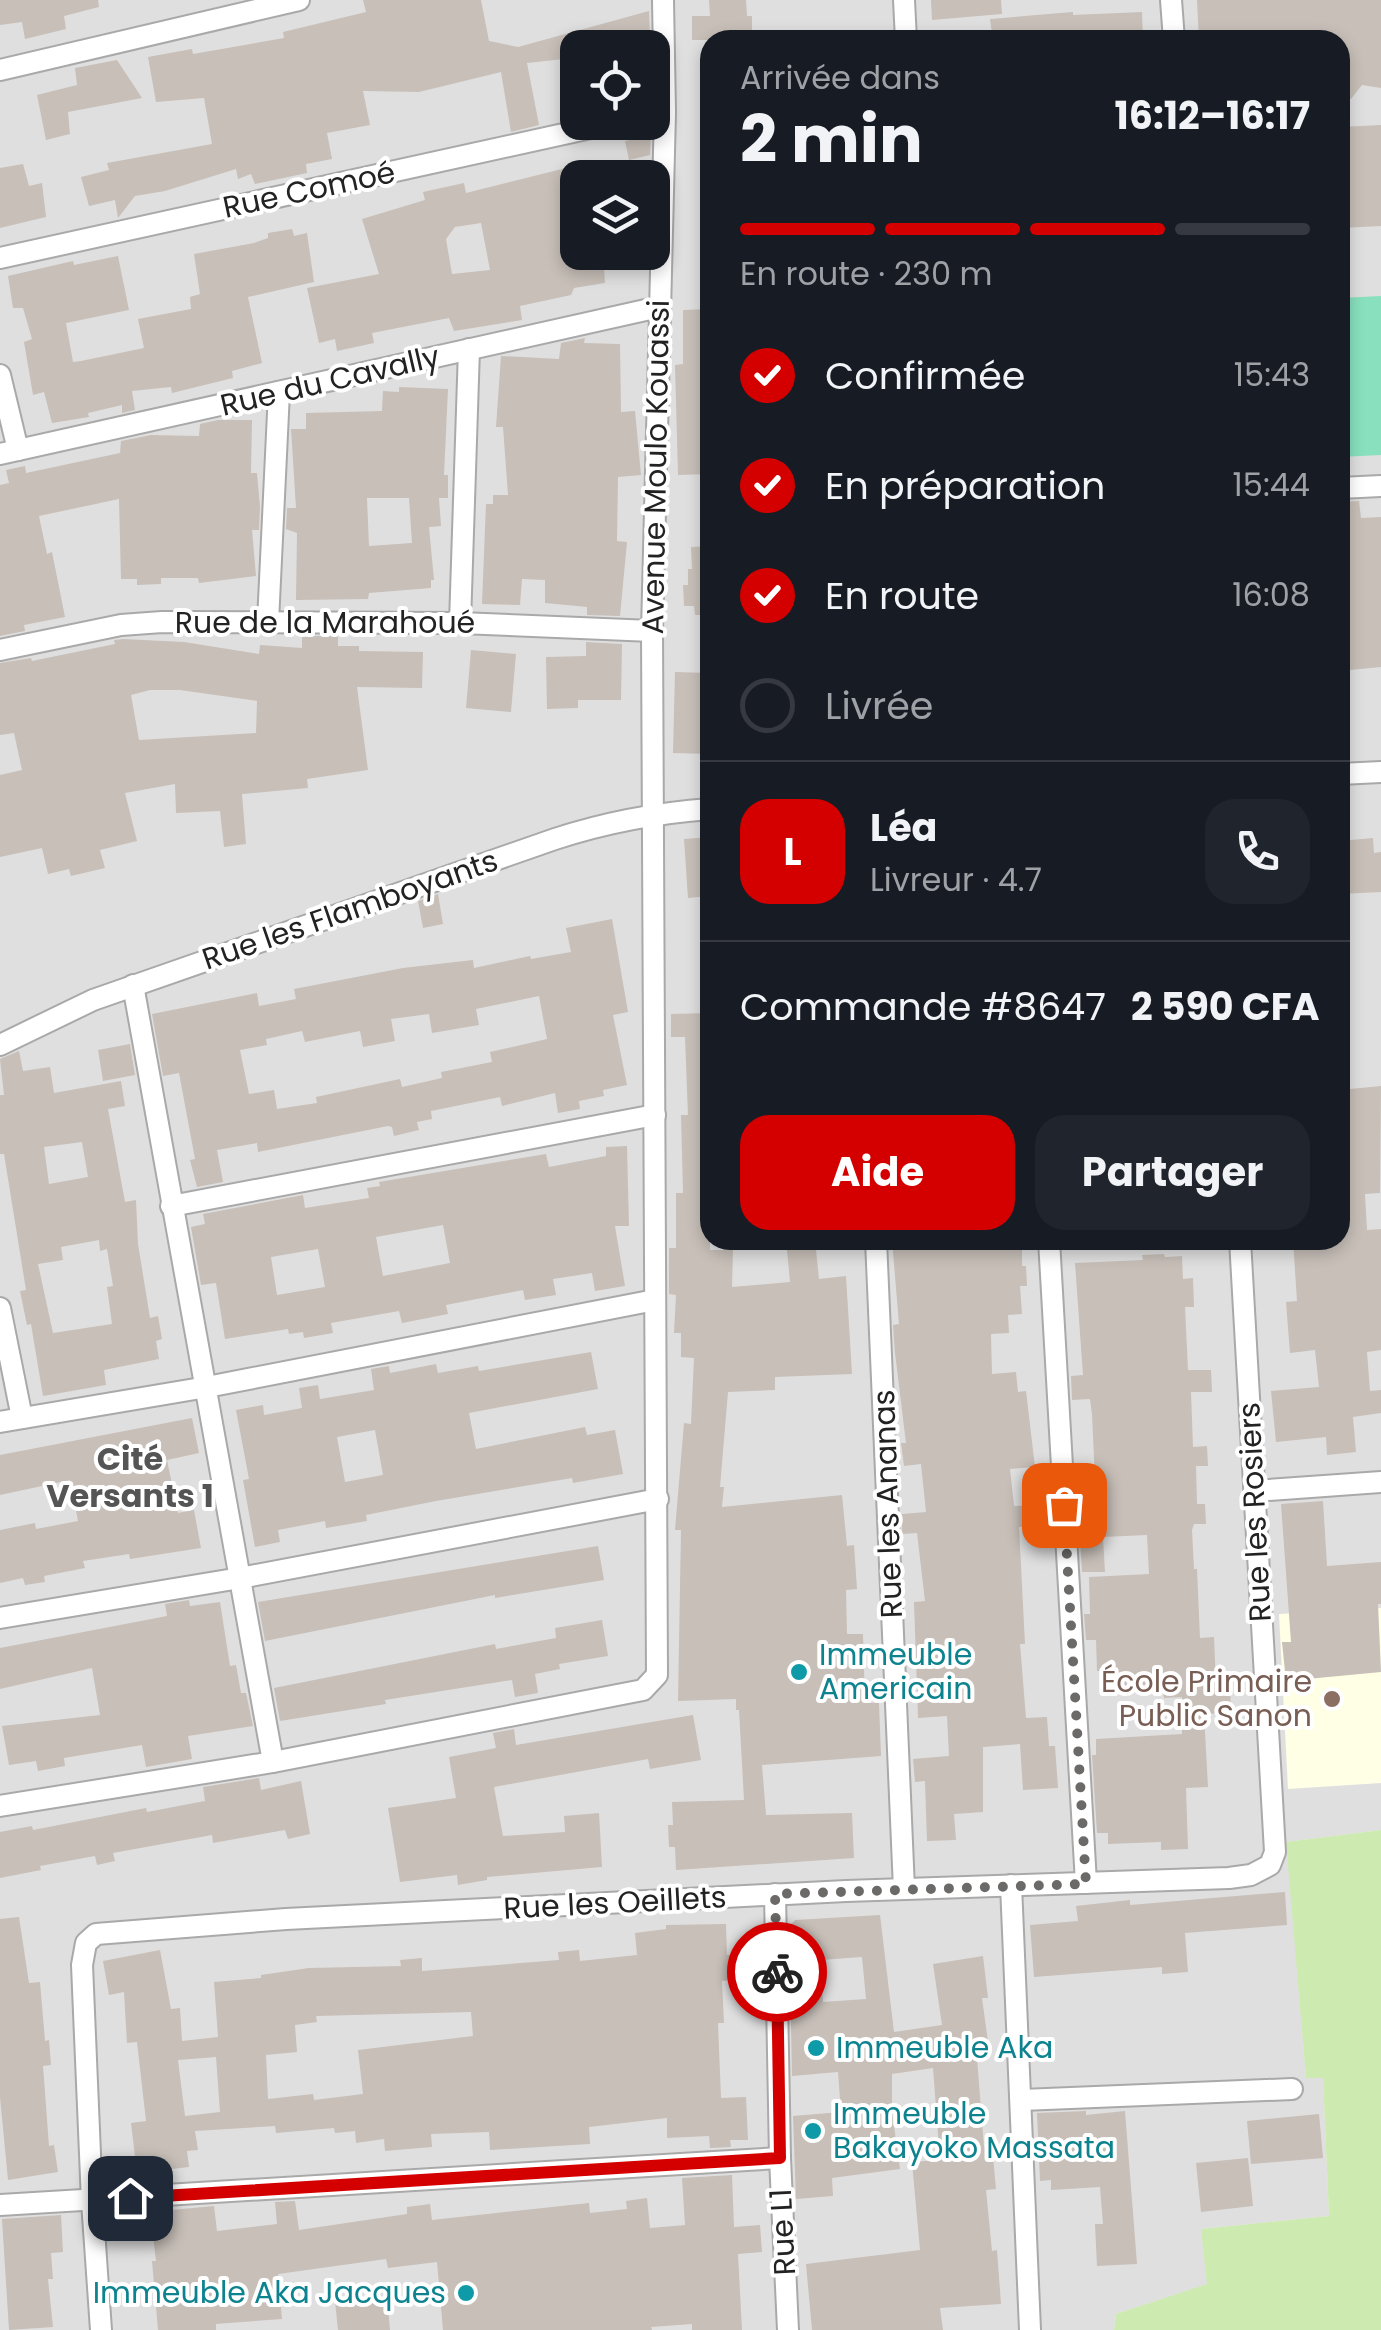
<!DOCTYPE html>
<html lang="fr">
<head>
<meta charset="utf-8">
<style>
  :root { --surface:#171b24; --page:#20242c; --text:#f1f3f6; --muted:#9ea1a6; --line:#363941; --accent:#d40000 }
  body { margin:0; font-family:Poppins,sans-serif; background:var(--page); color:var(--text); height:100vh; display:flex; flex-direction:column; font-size:38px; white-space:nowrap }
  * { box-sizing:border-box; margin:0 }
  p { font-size:32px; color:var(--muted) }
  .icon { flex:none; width:55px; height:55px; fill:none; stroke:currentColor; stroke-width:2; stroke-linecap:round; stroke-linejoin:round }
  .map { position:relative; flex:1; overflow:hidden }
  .side { position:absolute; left:700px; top:30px; width:650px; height:1220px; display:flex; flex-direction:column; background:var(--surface); border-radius:30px; box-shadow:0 5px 15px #0003 }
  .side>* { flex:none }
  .controls { position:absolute; left:560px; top:30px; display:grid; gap:20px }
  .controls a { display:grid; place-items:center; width:110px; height:110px; border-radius:20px; background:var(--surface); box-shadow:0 5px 15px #0003; font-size:50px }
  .pin { position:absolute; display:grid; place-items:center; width:85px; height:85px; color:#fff; margin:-42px; border-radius:20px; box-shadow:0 5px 15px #0006 }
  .courier { position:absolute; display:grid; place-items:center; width:100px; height:100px; margin:-50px; border:8px solid #d40000; border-radius:50%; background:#fff; color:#222; box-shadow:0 2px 12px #0007 }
  .summary em { font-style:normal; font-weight:700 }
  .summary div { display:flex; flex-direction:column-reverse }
  .summary { display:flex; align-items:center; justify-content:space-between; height:170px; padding:0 40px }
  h1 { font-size:65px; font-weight:700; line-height:75px }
  .bar { display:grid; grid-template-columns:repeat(4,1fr); gap:15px 10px; align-content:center; height:120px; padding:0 40px }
  .bar i { height:12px; border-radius:8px; background:var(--line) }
  .bar .active { background:var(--accent) }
  .bar p { grid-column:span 4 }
  .line { display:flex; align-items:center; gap:25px; padding:0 40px; border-top:2px solid var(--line) }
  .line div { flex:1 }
  .round { display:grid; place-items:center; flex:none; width:105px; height:105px; border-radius:30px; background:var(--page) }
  ol { padding:0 40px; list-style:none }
  li { display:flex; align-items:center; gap:30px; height:110px }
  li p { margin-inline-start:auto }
  li .icon { padding:10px; border-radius:50%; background:var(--accent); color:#fff; stroke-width:4 }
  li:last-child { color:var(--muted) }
  li i { width:55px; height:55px; border:5px solid var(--line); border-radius:50% }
  .primary-button { display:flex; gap:20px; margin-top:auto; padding:20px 40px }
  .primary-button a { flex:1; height:115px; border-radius:30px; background:var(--accent); color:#fff; font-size:40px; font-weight:700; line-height:115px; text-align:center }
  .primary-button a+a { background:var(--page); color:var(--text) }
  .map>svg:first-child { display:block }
  .residential { fill:#e0dfdf; fill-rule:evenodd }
  .education { fill:#ffffe5 }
  .grass { fill:#cdebb0 }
  .pitch { fill:#88e0be }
  .building { fill:#c7bfb8; fill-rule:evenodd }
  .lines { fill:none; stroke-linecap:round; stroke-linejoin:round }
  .street-casing { stroke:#a9a9a9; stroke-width:24 }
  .street { stroke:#fff; stroke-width:20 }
  .done { stroke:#6b6a68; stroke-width:10; stroke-dasharray:0 18 }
  .route { stroke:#d40000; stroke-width:12 }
  .culture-dot { fill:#0f9aa8; stroke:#fff; stroke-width:4 }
  .education-dot { fill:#8d6e63; stroke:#fff; stroke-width:4 }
  .labels { text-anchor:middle; stroke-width:8; stroke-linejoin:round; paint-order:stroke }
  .street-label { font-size:30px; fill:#222; stroke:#fff }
  .culture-label { font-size:30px; fill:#0d838f; stroke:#fff; text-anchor:start }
  .education-label { font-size:30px; fill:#785e54; stroke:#fff; text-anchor:end }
  .neighbourhood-label { font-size:32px; font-weight:bold; fill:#555; stroke:#fff }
</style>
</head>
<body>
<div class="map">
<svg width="1381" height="2330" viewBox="0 0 1381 2330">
  <rect width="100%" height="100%" fill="#f2efe9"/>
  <path class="residential" d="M0 0H1381V1830L1287 1842 1306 2077H1323L1329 2216 1201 2229 1208 2284 1116 2314 1114 2330H0ZM710 40H1340V1240H710ZM578 48H652V122H578ZM578 178H652V252H578Z"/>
  <path class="education" d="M1381 1608V1783L1288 1789 1279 1614Z"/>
  <path class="grass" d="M1381 1830V2330H1114L1116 2314 1207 2284 1201 2229 1329 2216 1323 2078H1306L1286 1842Z"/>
  <path class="pitch" d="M1381 296V455L1340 457V298Z"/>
  <g class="building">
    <path d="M0 0H98L99 7 64 16 66 29 25 39 22 22 0 25Z"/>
    <path d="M363 0H481L489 41 518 47 649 11 650 35 602 48H578V54L573 58 527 63 539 125 511 132 501 72 419 92 363 91 370 125 327 133 332 159 306 164 307 173 255 184 251 174 238 179 236 169 165 191 135 196 118 218 115 200 89 206 81 177 109 170 107 163 212 144 204 98 156 102 148 57 192 49 193 54 284 38 283 32 366 12Z"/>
    <path d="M709 0H746L747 16H752V40H692V16H710Z"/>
    <path d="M931 0H1001L1002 14 932 20Z"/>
    <path d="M1197 0H1381V88L1362 85 1351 99 1340 91V40H1199Z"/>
    <path d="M1073 12V15L1142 12 1143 40H993L990 19Z"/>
    <path d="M117 60 142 98 68 112 70 134 46 140 37 95 77 85 75 68Z"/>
    <path d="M1381 125V226L1340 228V127Z"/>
    <path d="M651 136 650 155 629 160 625 141Z"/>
    <path d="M23 164 29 186 42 183 46 217 0 228V168Z"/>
    <path d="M578 165V252H603L605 283 574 288 571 295 520 306 522 320 454 331 449 318 372 333 374 343 337 351 335 339 319 343 307 288 379 274 362 219 425 200 423 192 464 183 466 193ZM481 223 490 270 452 274 446 239 455 227Z"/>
    <path d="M292 229 294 236 307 233 314 282 248 297 262 363 232 371 233 378 172 393 171 387 132 391 135 410 122 413V405L88 413 89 417 52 423 44 392 33 395 24 342 32 339 23 308H13L8 276 73 261 74 265 118 256 129 310 66 323 73 362 81 361 144 348 138 319 191 309 190 297 200 294 194 254 254 243 268 238V233Z"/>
    <path d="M710 309V474L678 475 675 365 683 364V310Z"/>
    <path d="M585 338 584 343 620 344 621 412 635 411 641 475 618 477 617 541 627 542 620 616 587 615V607L545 603V580L522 579 520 605 482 604 486 504H493V495H508L503 427H496L501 356 559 359 561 343Z"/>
    <path d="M399 387 448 389 444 475H448V498H439L441 526 429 527 434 580H431V588L369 593 368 599 296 600 297 533 286 529 287 508H296L291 429H306V413L382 411 383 391 399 392ZM367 498H409L412 543 369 546Z"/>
    <path d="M218 420H252L251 473H257L260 507 259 530H252L256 576 199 583 198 578H161V584L137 585V579H121L119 499 39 516 47 554 52 552 65 617 24 625 25 631 0 636V485L9 483 6 470 25 466 26 473 120 453 121 441 151 435 199 436 200 424Z"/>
    <path d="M1359 501 1361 518 1381 517V667L1340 671V502Z"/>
    <path d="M710 546V615H695L694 606H684L683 585H688V569H692L691 547Z"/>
    <path d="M302 636H338V646H359V651L423 652 422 688 357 687 368 770 307 779 308 788 242 794 246 844 224 847 220 811 176 813 175 784 125 793 137 841 100 850 105 868 71 876 69 869 48 874 42 848 0 857V775L22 770 14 733 0 735V663L31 658 32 661 115 644 114 640 123 639 184 642 259 654 260 645 302 648ZM150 690H180L257 701 256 733 139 740 131 695Z"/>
    <path d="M586 642 622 644 621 700H578V708L547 709 546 657 586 656Z"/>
    <path d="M471 650 516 654 511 712 466 708Z"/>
    <path d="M675 672 710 673V754L673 753Z"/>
    <path d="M710 837V896L688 898 684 839Z"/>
    <path d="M1373 838 1374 853 1381 852V892L1340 894V841Z"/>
    <path d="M438 894 443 924 423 928 418 901Z"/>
    <path d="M612 919 628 1012 613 1015 627 1085 603 1090 604 1096 579 1101 580 1109 558 1113 555 1093 502 1106 500 1097 431 1111 432 1119 417 1122 419 1130 394 1136 392 1127 388 1126 258 1152 257 1143 217 1150 223 1182 197 1187 190 1160 195 1159 179 1073 163 1076 152 1014 257 993 259 1006 296 999 294 989 403 968 473 960 474 968 530 956 531 959 571 952 566 928ZM539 996 547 1039 490 1052 492 1062 441 1072 442 1078 402 1087 400 1079 316 1097 317 1103 277 1109 274 1090 249 1094 240 1050 267 1045 266 1039 302 1031 305 1042 360 1031 363 1047 395 1041 391 1019 429 1014 432 1033 479 1025 476 1009Z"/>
    <path d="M710 1013V1250H733L732 1287 790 1282 786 1240H815L819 1279 846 1276 852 1374 775 1377V1390L728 1392 720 1487H724L722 1507 842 1495 847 1546 854 1545 857 1589 846 1590 847 1634H863L865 1703H879L881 1756 762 1765 766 1815 852 1813 854 1858 676 1870 675 1847H669L668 1825H673L672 1802 744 1800 739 1710H736V1699L678 1701 681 1530H675L684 1423 691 1424 694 1358 681 1357V1333H674L676 1295 669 1294V1248H676V1193H683L681 1115H688L685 1037H671V1014Z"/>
    <path d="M130 1044 135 1075 103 1081 98 1050Z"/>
    <path d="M19 1051 23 1071 50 1067 54 1093 121 1081 125 1106 108 1109 125 1202 136 1200 138 1244 150 1318 158 1316 162 1339 156 1341 159 1359 104 1370 106 1385 43 1396 31 1324 27 1325 20 1291 26 1290 4 1154H0V1095H4L0 1059ZM82 1142 88 1177 49 1184 44 1147ZM99 1240 100 1251 107 1249 113 1286 107 1287 112 1324 53 1333 38 1264 63 1260 61 1247Z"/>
    <path d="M1381 1086 1380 1193 1365 1194 1367 1230 1381 1229V1350L1367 1352 1370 1391 1381 1390V1413L1353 1417 1356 1452 1327 1455 1326 1437 1276 1442 1271 1391 1319 1387 1315 1350 1290 1353 1286 1302 1297 1301 1293 1240H1340V1090Z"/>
    <path d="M627 1146 629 1226H615L625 1286 595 1291 592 1273 553 1279 556 1295 525 1300 523 1290 446 1305 448 1314 402 1323 399 1311 331 1323 333 1333 304 1338 303 1332 289 1334 288 1329 225 1339 216 1283 201 1285 191 1227 205 1224 203 1214 303 1195 305 1208 369 1198 367 1188 380 1186 379 1182 546 1154 549 1167 606 1156V1147ZM443 1225 450 1263 383 1276 376 1237ZM318 1249 325 1287 277 1295 271 1257Z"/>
    <path d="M892 1240H1022V1266H1026L1027 1286H1020L1022 1314 1008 1315 1009 1333 991 1334 992 1374 1016 1372 1018 1392 1026 1391 1035 1467 1010 1469 1014 1506 1040 1505 1041 1526 1019 1527 1025 1644H1020L1026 1718 1047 1717 1049 1746H1055L1058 1788 1023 1790 1020 1744 983 1747V1812L954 1814 956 1840 927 1841 925 1781 915 1782 913 1759 949 1756 947 1716 918 1718 914 1602 925 1601 917 1533 902 1534V1514L926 1512 921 1464 904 1466 901 1443H906L895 1353 893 1325 899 1324Z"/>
    <path d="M1164 1254 1165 1257 1182 1256 1183 1279 1193 1278 1194 1307H1185L1188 1370H1211L1212 1392H1191L1193 1447 1207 1446 1208 1466H1196L1197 1504H1205L1206 1524H1194L1192 1530 1194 1569H1197L1200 1638 1214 1637 1216 1685 1230 1684 1231 1713 1204 1714 1208 1787 1186 1788 1188 1849 1161 1850V1842L1108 1844V1833H1097L1092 1755H1096V1739L1182 1734V1697L1164 1698 1163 1690 1104 1692V1671H1097L1096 1640H1086L1084 1614H1090L1089 1577 1149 1574 1147 1535 1103 1537 1105 1572H1082L1079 1524H1089L1087 1479H1095L1092 1414 1090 1399 1072 1400 1071 1376 1083 1375 1075 1263 1143 1260 1142 1255Z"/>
    <path d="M591 1352 598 1389 469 1413 476 1449 585 1427 587 1435 615 1430 623 1474 573 1483 572 1478 436 1501 366 1515 367 1521 326 1528 325 1521 278 1530 280 1542 255 1547 243 1480 249 1479 236 1410 263 1405 264 1415 302 1408 299 1388 318 1385 320 1399 374 1390 371 1369 389 1366 390 1373 436 1364 438 1373 478 1366 479 1371ZM375 1430 383 1475 345 1482 337 1437Z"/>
    <path d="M192 1418 199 1453 167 1460 178 1513 194 1510 201 1548 130 1559 129 1554 83 1561 85 1568 44 1576 45 1582 25 1585 23 1578 0 1583V1530L35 1523 36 1529 78 1521 70 1480 0 1495V1455Z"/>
    <path d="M1323 1501 1327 1566 1381 1562V1604H1378L1381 1672 1286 1681 1282 1642H1291L1281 1504Z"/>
    <path d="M598 1546 604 1580 495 1598V1595L265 1641 258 1602Z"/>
    <path d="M189 1600 190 1606 220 1602 230 1666 236 1665 241 1693H246L253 1726 188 1736 192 1759 146 1767 142 1745 64 1758 65 1766 38 1771 36 1761 9 1765 2 1726 100 1715 92 1668 0 1689V1648L167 1616 165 1604Z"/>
    <path d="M602 1620 608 1656 559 1664 560 1669 535 1674 538 1693 515 1697 512 1680 385 1700 386 1704 280 1721 274 1688 495 1644 496 1649 556 1638 555 1628Z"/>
    <path d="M693 1715 701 1760 650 1769 648 1759 494 1787 503 1836 565 1832 564 1816 599 1813 602 1867 487 1877V1880L458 1885 457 1875 400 1882 388 1808 456 1798 449 1757 496 1748 493 1733 514 1729 516 1745Z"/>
    <path d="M259 1778 261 1790 301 1781 310 1834 288 1839 285 1830 213 1843 212 1835 113 1853 115 1861 97 1865 95 1856 40 1866 41 1870 0 1878V1832L32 1826 33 1830 146 1808 147 1812 205 1801 203 1787Z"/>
    <path d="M1285 1892 1287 1925 1185 1933 1188 1972 1162 1974V1967L1034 1977 1030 1925 1078 1921 1076 1906 1130 1900V1905Z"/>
    <path d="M880 1915 894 2032 942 2025 933 1964 983 1956 988 1998H982L990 2056 977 2058 984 2147 992 2146 996 2189 986 2190 992 2251 997 2250 1001 2304 940 2308 943 2330H812L806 2264 920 2250 912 2162 940 2160 933 2068 892 2074V2111L900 2169 832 2178 833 2196 796 2199 793 2116 841 2112 838 2072 792 2076 789 1927 795 1920ZM862 1957 866 1999 823 2002 820 1960Z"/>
    <path d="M19 1917 29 1983 40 1982 45 2041 49 2040 51 2065 43 2066 49 2146 54 2145 58 2172 8 2180 0 2097V1919Z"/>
    <path d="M726 1924 727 1955 747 1954 749 1979 722 1981 724 2023H718L721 2098 746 2097 748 2140H730L731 2147 710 2148 709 2136 667 2138V2118L589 2127 590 2144 490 2150 489 2132 431 2134 432 2147 385 2151 384 2139 356 2143 355 2131 335 2133 334 2128 276 2133 275 2126 195 2131 198 2150 187 2151 189 2167 137 2173 131 2123 146 2121 137 2042 127 2043 124 1992 109 1995 103 1961 160 1950 171 2009 180 2008 182 2041 218 2037 214 1982 261 1978V1975L309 1968 401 1966 400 1960 422 1958V1971L559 1960 558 1952 579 1950 580 1961 637 1955 635 1933 666 1929V1925ZM471 2012 473 2036 358 2050 363 2094 314 2100 313 2094 268 2099 266 2055 297 2052 295 2025 317 2022 316 2016ZM216 2057 220 2112 185 2116 178 2060Z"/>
    <path d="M1086 2111V2115L1125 2111 1137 2264 1097 2266 1095 2224H1103L1100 2187 1051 2190V2180L1040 2181 1037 2113Z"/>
    <path d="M1319 2114 1323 2158 1251 2164 1247 2121Z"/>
    <path d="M1248 2158 1253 2206 1201 2212 1196 2163Z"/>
    <path d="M732 2175 734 2227 760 2225 762 2252 738 2254 742 2330H692V2324L651 2327 652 2330H443L437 2262 388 2268 386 2259 278 2274 282 2319 216 2324V2330H158L152 2261H156L150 2212 214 2206 217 2231 277 2224 275 2202 295 2201 299 2230 407 2214V2207L430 2204 432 2220 589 2203 590 2213 627 2209 626 2201 647 2198 650 2228 685 2225 682 2178Z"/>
    <path d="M61 2215 63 2252 51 2253 53 2279H48L53 2327 9 2330 2 2219Z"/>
    <path d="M387 2296 390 2330H338L335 2301Z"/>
  </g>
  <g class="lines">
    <g class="street-casing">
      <g id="street">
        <path d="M904 0 906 40"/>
        <path d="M1171 0 1174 40"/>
        <path d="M0 70 299 0"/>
        <path d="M0 258 618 122"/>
        <path d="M0 375 18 450"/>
        <path d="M0 454 659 307"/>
        <path d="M1340 488 1381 486"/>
        <path d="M268 622 279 392"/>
        <path d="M460 623 469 349"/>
        <path d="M0 650 121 625 162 622 460 623 652 631"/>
        <path d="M1340 774 1381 772"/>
        <path d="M133 985 273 1762"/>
        <path d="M0 1045 93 1000 555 839C607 822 655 813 710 809"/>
        <path d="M171 1206 655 1115"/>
        <path d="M876 1240 904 1889"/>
        <path d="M1049 1240 1086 1883"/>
        <path d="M0 1308 22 1418"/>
        <path d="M0 1422 207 1387 655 1300"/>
        <path d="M1254 1491 1381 1482"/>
        <path d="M0 1618 240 1578 658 1499"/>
        <path d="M0 1806 273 1762 643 1690 657 1675 652 631 665 112 663 0"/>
        <path d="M1011 1885 1030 2330"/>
        <path d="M775 1894 780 2158 788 2330"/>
        <path d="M1022 2100 1292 2089"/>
        <path d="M0 2205 780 2158"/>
        <path d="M101 2330 92 2201 82 1965 86 1943 96 1934 286 1919 846 1891 1229 1878 1251 1875 1270 1865 1275 1852 1240 1240"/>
      </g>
    </g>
    <use href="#street" class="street"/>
  </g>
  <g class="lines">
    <path class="done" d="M777 1972 775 1894 1086 1884 1064 1505"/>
    <path class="route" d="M130 2198 780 2158 777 1972"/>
  </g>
  <g class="culture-dot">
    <circle cx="799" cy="1672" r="10"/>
    <circle cx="816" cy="2048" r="10"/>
    <circle cx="813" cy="2131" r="10"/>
    <circle cx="466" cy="2293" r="10"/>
  </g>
  <circle class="education-dot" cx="1332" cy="1699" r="10"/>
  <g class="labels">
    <g class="street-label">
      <text transform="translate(309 190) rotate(-12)" y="10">Rue Comoé</text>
      <text transform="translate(330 381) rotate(-13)" y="10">Rue du Cavally</text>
      <text transform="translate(656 467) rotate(-89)" y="10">Avenue Moulo Kouassi</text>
      <text x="325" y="633">Rue de la Marahoué</text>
      <text transform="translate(350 910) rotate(-19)" y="10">Rue les Flamboyants</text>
      <text transform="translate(888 1504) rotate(-92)" y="10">Rue les Ananas</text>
      <text transform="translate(1255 1512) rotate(-93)" y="10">Rue les Rosiers</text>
      <text transform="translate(615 1903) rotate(-3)" y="10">Rue les Oeillets</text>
      <text transform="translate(783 2232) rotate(-93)" y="10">Rue L1</text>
    </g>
    <g class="culture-label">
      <text x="819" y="1665">Immeuble<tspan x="819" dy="34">Americain</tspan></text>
      <text x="836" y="2058">Immeuble Aka</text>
      <text x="833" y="2124">Immeuble<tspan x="833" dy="34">Bakayoko Massata</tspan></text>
      <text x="446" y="2303" text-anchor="end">Immeuble Aka Jacques</text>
    </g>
    <g class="education-label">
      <text x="1312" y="1692">École Primaire<tspan x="1312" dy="34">Public Sanon</tspan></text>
    </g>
    <g class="neighbourhood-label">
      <text x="130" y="1470">Cité<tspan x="130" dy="37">Versants 1</tspan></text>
    </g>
  </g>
</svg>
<div class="controls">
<a><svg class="icon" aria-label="locate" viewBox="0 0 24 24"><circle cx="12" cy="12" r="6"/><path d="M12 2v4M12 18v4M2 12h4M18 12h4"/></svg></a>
<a><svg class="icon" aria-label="layers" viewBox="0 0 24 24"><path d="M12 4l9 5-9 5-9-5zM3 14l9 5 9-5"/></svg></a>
</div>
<div class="pin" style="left:1064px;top:1505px;background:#ea580c"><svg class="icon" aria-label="bag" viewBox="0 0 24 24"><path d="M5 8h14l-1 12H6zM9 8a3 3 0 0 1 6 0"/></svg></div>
<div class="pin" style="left:130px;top:2198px;background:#1f2937"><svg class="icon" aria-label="home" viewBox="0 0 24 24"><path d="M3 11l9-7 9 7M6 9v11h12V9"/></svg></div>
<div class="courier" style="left:777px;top:1972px"><svg class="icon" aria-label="bike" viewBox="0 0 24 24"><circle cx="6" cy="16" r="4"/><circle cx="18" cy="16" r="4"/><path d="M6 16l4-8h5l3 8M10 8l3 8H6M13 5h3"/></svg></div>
<section class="side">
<div class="summary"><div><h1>2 min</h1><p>Arrivée dans</p></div><em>16:12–16:17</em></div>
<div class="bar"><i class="active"></i><i class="active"></i><i class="active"></i><i></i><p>En route · 230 m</p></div>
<ol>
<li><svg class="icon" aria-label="check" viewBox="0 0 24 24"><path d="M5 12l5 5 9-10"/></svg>Confirmée<p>15:43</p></li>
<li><svg class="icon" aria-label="check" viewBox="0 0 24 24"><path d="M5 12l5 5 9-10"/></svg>En préparation<p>15:44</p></li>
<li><svg class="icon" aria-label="check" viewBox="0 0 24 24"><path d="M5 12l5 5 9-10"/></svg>En route<p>16:08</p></li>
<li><i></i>Livrée</li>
</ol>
<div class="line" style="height:180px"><b class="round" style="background:var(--accent);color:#fff">L</b><div><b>Léa</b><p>Livreur · 4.7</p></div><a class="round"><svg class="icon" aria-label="phone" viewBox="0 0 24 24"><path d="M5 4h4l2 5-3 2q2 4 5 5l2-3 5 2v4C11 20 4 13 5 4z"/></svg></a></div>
<div class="line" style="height:130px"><div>Commande #8647</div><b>2 590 CFA</b></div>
<div class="primary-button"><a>Aide</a><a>Partager</a></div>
</section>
</div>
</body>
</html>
